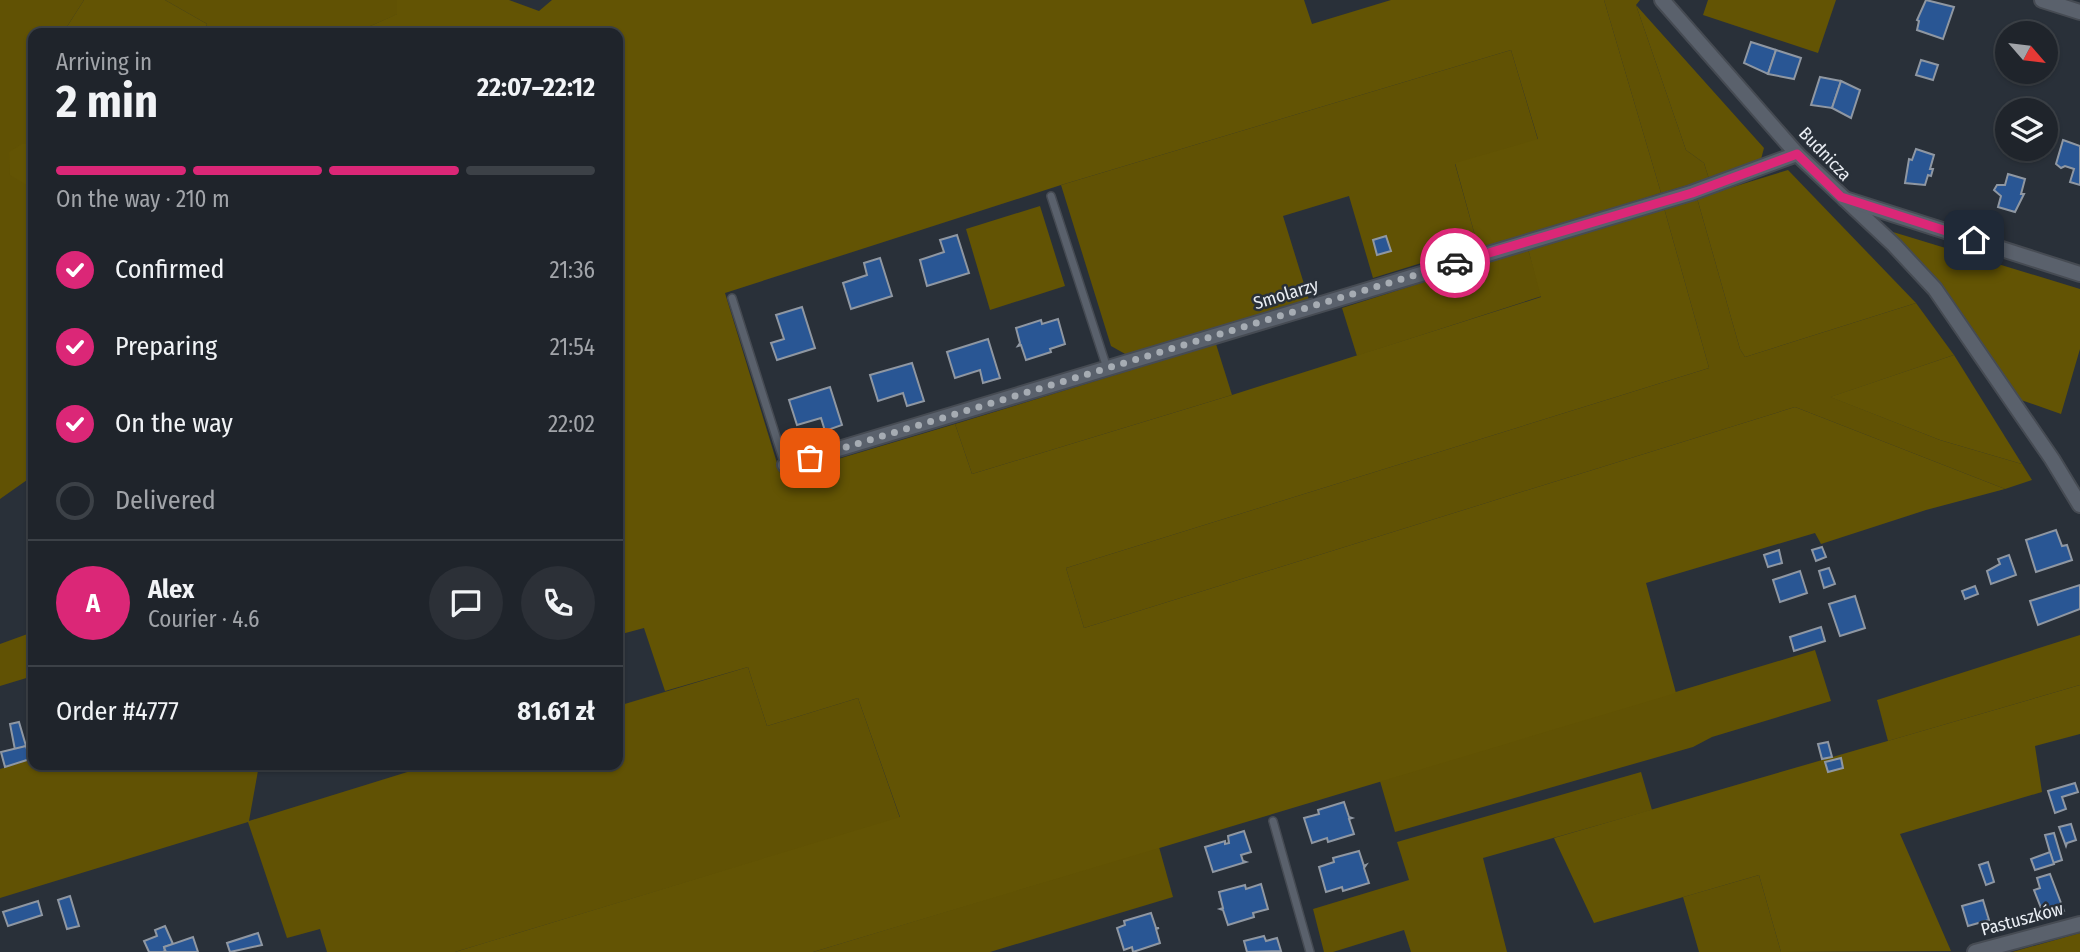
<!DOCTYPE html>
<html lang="en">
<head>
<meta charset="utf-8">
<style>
  :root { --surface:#1f242b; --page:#2c3037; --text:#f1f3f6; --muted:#a1a4a9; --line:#3c4147; --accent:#db2777 }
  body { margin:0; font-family:"Fira Sans Condensed",sans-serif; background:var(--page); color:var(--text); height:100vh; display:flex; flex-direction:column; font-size:26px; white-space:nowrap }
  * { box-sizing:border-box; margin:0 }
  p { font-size:23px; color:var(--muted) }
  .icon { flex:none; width:38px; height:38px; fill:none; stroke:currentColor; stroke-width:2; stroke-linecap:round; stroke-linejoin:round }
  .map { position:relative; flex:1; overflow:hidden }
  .drawer { position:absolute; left:28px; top:28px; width:595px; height:742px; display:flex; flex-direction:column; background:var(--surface); border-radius:14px; box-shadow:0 2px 5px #0004,0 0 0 2px var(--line) }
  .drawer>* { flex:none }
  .needle { width:46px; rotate:118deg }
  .buttons { position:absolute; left:1995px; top:21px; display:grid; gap:14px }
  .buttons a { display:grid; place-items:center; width:63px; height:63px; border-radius:50%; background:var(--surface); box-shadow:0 2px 5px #0004,0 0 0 2px var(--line); font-size:35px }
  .pin { position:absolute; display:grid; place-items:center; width:60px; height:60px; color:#fff; margin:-30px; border-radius:14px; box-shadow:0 4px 10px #0006 }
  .courier { position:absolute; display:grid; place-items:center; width:70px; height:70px; margin:-35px; border:5px solid #db2777; border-radius:50%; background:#fff; color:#222; box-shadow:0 2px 9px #0007 }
  .summary em { font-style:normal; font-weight:700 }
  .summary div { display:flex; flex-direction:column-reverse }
  .summary { display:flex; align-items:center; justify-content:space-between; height:119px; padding:0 28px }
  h1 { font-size:46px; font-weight:700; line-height:52px }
  .bar { display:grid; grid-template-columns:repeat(4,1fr); gap:10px 7px; align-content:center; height:84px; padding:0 28px }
  .bar i { height:9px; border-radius:5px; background:var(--line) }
  .bar .active { background:var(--accent) }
  .bar p { grid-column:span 4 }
  .line { display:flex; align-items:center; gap:18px; padding:0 28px; border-top:2px solid var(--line) }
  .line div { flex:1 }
  .round { display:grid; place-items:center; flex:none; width:74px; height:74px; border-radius:37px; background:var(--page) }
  ol { padding:0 28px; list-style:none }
  li { display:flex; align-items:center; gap:21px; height:77px }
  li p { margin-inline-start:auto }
  li .icon { padding:7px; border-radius:50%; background:var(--accent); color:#fff; stroke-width:4 }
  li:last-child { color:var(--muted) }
  li i { width:38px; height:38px; border:4px solid var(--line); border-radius:50% }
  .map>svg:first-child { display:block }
  .green { fill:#615204 }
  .forest { fill:#635404 }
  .building { fill:#295694; stroke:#8f97a2; stroke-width:2 }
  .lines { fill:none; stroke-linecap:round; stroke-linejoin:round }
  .lane-casing { stroke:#464b53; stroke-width:10 }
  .street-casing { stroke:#464b53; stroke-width:18 }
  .lane { stroke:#5a616c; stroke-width:7 }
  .street { stroke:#5a616c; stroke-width:14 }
  .done { stroke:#a6acb3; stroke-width:7; stroke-dasharray:0 12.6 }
  .route { stroke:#db2777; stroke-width:9 }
  .labels { text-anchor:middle; stroke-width:5; stroke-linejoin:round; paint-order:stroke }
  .street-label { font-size:18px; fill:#eaeef4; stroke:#293039 }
</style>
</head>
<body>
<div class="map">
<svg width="2080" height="952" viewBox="0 0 2080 952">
  <rect width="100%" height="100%" fill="#293039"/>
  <g class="green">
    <path d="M0 0H84L63 33H33V144H22L29 187 33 185V470L27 480 0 499Z"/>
    <path d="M165 0H397L398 14 355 33H203L207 24Z"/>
    <path d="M1604 0H1640L1636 5 1686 150 1704 163 1709 179 1661 193Z"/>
    <path d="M1511 50 1538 140 1455 164 1479 250 1431 260 1373 278 1349 196 1283 216 1309 300 1127 355 1111 346 1061 185Z"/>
    <path d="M1697 198 1740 349 1745 357 1916 303 1954 355 1831 397 1940 440 2022 464 2032 480 2005 489 1795 407 1084 628 1066 568 1709 368 1664 208Z"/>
    <path d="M1528 249 1542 296 1357 356 1342 308Z"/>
    <path d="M1216 344 1232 395 972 474 955 424Z"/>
    <path d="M33 632V676L0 686V644Z"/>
    <path d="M2080 635V685L1888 741 1877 700Z"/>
    <path d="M1815 650 1831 701 1712 737 1693 747 1395 832 1380 781Z"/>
    <path d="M748 667 767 726 858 698 900 818 455 952H327L320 929 287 938 248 822 0 898V769L33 759V765H259L249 821 430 765H618V706Z"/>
    <path d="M1641 772 1652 810 1483 858 1507 952H1411L1404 930 1333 952H1324L1313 909 1409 880 1397 842Z"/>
    <path d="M1159 847 1173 897 990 952H813Z"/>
    <path d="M1759 875 1781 952H1699L1683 897Z"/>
  </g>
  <g class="forest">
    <path d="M84 0H165L207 24 203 33H63Z"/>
    <path d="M397 0H509L539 11 552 0H1304L1312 24 1391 0H1604L1661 193 1479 250 1455 163 1538 139 1511 50 1061 185 725 293 781 476 955 424 972 474 1232 395 1541 297 1528 249 1664 208 1709 368 1066 568 1084 628 1795 407 2005 489 1926 510 1821 544 1815 533 1646 583 1676 693 813 952H455L900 817 858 698 767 726 748 667 665 691 644 628 618 635V33H355L397 14Z"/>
    <path d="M1708 0H1836L1818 53 1703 15Z"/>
    <path d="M1636 5 1764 148 1760 163 1709 179 1704 163 1686 150Z"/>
    <path d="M22 144H33V185L30 187 10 175 9 152Z"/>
    <path d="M1788 170 1916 303 1745 357 1740 349 1697 198Z"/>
    <path d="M1040 206 1065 286 990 310 966 229Z"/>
    <path d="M1893 232 2080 289V349L2061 414 2021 400 1948 293Z"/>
    <path d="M1954 355 2022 464 1940 440 1830 397Z"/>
    <path d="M2080 685V734L2035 746 2042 792 1900 834 1951 951 1781 952 1759 875 1594 923 1554 838Z"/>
    <path d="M2080 933V952H2012Z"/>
  </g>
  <g class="building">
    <path d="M1926 0 1954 7 1943 39 1917 30 1919 21 1917 20Z"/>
    <path d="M1751 42 1776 50 1768 74 1744 63Z"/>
    <path d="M1776 50 1801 58 1794 79 1768 74Z"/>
    <path d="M1921 60 1938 65 1933 80 1916 75Z"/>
    <path d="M1820 77 1841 81 1832 108 1811 105Z"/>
    <path d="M1841 81 1860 90 1851 118 1832 108Z"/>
    <path d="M2046 124 2057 127 2052 143 2046 141Z"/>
    <path d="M2063 140 2080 146V185L2070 182 2074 169 2065 166 2061 168 2056 164Z"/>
    <path d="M1916 149 1934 155 1930 169H1933L1931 176 1928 175 1925 185 1905 183 1909 159 1912 160Z"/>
    <path d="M2008 174 2025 179 2021 194H2024L2015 212 1998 207 2001 196 1994 190 1997 185H2005Z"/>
    <path d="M957 235 969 273 927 286 920 260 944 252 940 240Z"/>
    <path d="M1386 236 1391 251 1377 255 1373 240Z"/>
    <path d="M880 258 892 296 851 309 843 283 867 275 864 263Z"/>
    <path d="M802 307 815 348 777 360 771 343 784 339 776 315Z"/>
    <path d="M1058 319 1065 344 1050 349 1051 352 1026 360 1021 345 1018 346 1020 343 1016 328 1041 320 1042 324Z"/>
    <path d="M988 339 1000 378 983 383 980 370 955 378 947 352Z"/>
    <path d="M912 363 924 401 907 406 903 393 878 401 870 375Z"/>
    <path d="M830 387 842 425 825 431 821 418 797 425 789 400Z"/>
    <path d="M2056 530 2062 546 2067 545 2072 560 2036 572 2026 540Z"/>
    <path d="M1822 547 1826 557 1816 561 1812 550Z"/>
    <path d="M1779 550 1782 563 1768 567 1764 555Z"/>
    <path d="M2009 555 2016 575 1991 584 1987 571 2000 564 1998 559Z"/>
    <path d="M1829 568 1835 584 1824 588 1819 571Z"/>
    <path d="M1800 571 1807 593 1780 602 1773 580Z"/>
    <path d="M2080 585V609L2038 625 2030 601Z"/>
    <path d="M1975 586 1978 594 1965 599 1962 591Z"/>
    <path d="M1855 596 1865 628 1840 636 1829 604Z"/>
    <path d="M1821 627 1825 641 1794 651 1790 637Z"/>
    <path d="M19 722 26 746 15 750 10 724Z"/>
    <path d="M1828 742 1832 757 1822 759 1818 744Z"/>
    <path d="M26 746 30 759 5 767 1 752Z"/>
    <path d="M1841 758 1843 768 1828 772 1825 762Z"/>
    <path d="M2075 783 2078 792 2062 797 2066 809 2055 813 2048 791Z"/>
    <path d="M1344 802 1349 817 1352 818 1349 819 1354 834 1328 842 1327 838 1312 843 1304 818 1319 814 1318 810Z"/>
    <path d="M2071 824 2076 840 2067 843 2066 846 2059 827Z"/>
    <path d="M1244 831 1251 852 1241 855 1243 861 1246 862 1213 872 1205 847 1225 841V844L1229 843 1228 836Z"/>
    <path d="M2054 833 2062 860 2053 863 2045 835Z"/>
    <path d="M1359 851 1364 866 1366 865 1364 868 1369 883 1343 891 1342 887 1326 892 1319 867 1334 862 1333 858Z"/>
    <path d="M2050 852 2054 864 2035 870 2031 859Z"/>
    <path d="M1988 862 1994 882 1986 885 1979 865Z"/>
    <path d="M2050 874 2064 911 2045 918 2034 890 2040 888 2037 878Z"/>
    <path d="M1261 884 1268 909 1253 913 1254 917 1228 925 1223 910 1220 909 1223 908 1219 892 1245 885 1246 889Z"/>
    <path d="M70 896 79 926 67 929 58 900Z"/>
    <path d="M1983 900 1989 920 1968 926 1962 906Z"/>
    <path d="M38 901 42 915 8 926 3 912Z"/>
    <path d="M1151 913 1156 928H1159L1156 929 1160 943 1133 952 1132 947 1124 950 1117 928 1125 925 1124 921Z"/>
    <path d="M165 926 173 944 164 947 165 951 163 952H149L144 941 157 936 155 930Z"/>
    <path d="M258 933 262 945 230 952 227 943Z"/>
    <path d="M1264 936 1266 941 1277 938 1281 951 1247 952 1244 941Z"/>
    <path d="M193 937 198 952H166L164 947Z"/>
  </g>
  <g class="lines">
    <g class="lane-casing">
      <g id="lane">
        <path d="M1051 196 1107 368"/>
        <path d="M732 298 785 465"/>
        <path d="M1273 821 1310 952"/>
      </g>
    </g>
    <g class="street-casing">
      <g id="street">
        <path d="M1662 0 1797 154 1894 245 1935 289 2052 459 2080 505"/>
        <path d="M2042 0 2080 12"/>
        <path d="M1845 199 2080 274"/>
        <path d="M785 465 1691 193 1797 154"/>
        <path d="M1975 952 2080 924"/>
      </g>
    </g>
    <use href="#lane" class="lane"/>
    <use href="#street" class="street"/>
  </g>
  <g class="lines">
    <path class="done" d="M810 458 1455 263"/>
    <path class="route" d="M1455 263 1692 193 1797 154 1841 197 1974 240"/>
  </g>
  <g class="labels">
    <g class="street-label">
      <text transform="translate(1825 154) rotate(46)" y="6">Budnicza</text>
      <text transform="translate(1286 294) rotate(-17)" y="6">Smolarzy</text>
      <text transform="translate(2022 919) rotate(-15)" y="6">Pastuszków</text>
    </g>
  </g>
</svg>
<div class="buttons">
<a><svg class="needle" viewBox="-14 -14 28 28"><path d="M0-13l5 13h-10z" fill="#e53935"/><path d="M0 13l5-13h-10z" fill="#a1a4a9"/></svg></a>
<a><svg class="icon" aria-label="layers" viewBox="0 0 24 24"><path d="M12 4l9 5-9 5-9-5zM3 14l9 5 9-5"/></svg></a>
</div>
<div class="pin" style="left:810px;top:458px;background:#ea580c"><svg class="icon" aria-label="bag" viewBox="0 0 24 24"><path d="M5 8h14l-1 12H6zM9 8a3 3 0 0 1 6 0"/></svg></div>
<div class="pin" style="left:1974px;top:240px;background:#1f2937"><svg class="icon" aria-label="home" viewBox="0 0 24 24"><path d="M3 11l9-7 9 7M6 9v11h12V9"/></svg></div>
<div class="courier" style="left:1455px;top:263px"><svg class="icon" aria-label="car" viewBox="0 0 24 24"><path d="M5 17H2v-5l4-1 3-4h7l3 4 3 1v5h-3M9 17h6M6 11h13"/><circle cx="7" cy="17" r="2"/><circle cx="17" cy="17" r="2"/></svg></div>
<section class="drawer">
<div class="summary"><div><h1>2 min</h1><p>Arriving in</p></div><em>22:07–22:12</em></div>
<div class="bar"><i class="active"></i><i class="active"></i><i class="active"></i><i></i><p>On the way · 210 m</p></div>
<ol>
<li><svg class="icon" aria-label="check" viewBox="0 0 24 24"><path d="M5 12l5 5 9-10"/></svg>Confirmed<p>21:36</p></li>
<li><svg class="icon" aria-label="check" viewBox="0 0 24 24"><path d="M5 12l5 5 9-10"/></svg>Preparing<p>21:54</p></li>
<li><svg class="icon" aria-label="check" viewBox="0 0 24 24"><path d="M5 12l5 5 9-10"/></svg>On the way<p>22:02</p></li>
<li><i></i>Delivered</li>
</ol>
<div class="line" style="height:126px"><b class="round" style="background:var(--accent);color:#fff">A</b><div><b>Alex</b><p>Courier · 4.6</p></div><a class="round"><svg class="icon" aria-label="chat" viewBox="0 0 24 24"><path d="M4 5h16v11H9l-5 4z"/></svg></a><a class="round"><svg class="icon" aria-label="phone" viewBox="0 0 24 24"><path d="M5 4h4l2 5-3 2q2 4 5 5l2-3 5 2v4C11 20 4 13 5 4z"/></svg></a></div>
<div class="line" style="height:91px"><div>Order #4777</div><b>81.61 zł</b></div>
</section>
</div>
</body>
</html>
